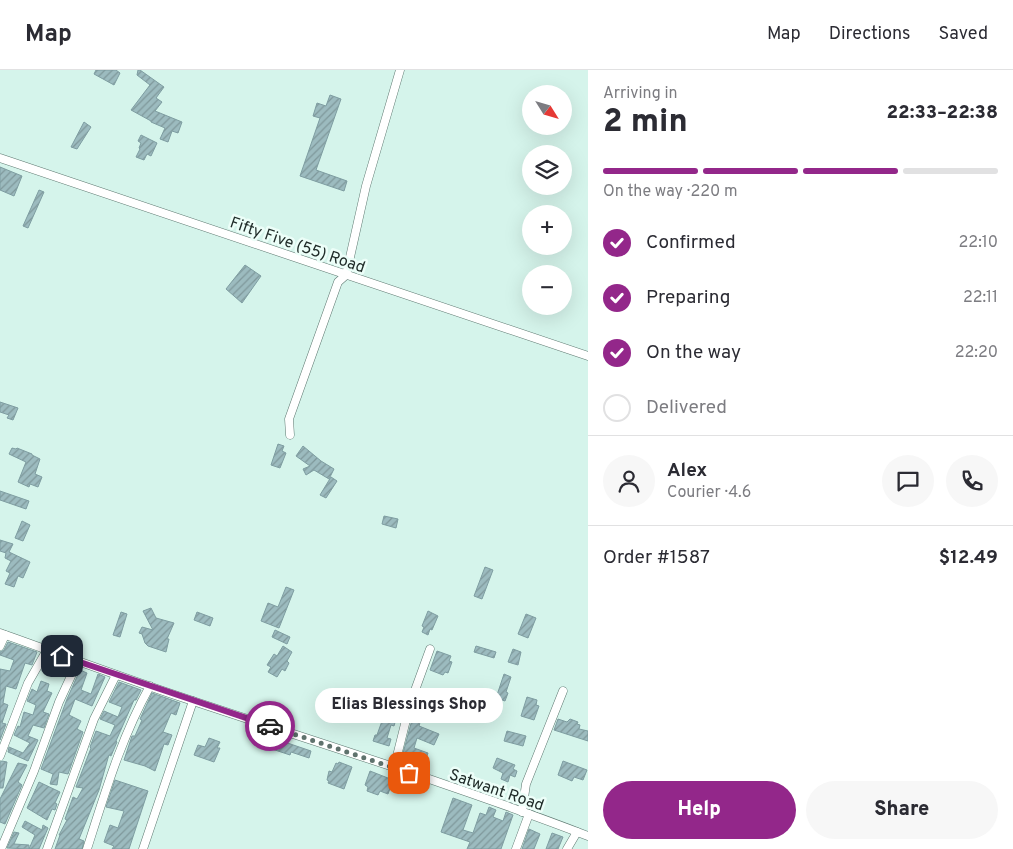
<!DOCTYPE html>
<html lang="en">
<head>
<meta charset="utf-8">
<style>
  :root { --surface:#fff; --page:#f7f7f7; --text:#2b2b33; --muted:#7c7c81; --line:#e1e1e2; --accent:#93278a }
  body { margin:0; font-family:Overpass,sans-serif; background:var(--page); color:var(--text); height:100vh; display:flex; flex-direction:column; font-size:19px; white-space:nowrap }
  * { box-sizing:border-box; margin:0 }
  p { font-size:16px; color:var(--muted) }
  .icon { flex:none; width:28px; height:28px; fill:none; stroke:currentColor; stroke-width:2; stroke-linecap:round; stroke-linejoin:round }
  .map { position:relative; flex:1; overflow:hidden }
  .drawer { display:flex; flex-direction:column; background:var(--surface); width:425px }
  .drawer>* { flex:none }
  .needle { width:32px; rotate:127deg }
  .buttons { position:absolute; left:522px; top:15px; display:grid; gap:10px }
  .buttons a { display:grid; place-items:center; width:50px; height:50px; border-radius:50%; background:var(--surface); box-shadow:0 5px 20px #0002; font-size:25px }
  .pin { position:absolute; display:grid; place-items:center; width:42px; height:42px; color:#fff; margin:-21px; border-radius:10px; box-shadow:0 2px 8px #0006 }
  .courier { position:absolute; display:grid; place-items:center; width:50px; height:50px; margin:-25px; border:4px solid #93278a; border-radius:50%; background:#fff; color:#222; box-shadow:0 1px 6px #0007 }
  .bubble { position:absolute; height:35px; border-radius:18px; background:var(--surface); box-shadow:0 5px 20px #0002; font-size:16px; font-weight:800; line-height:35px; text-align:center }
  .headline em { font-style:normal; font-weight:800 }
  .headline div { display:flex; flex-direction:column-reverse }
  .headline { display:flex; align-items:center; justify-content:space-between; height:85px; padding:0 15px }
  h1 { font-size:32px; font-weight:800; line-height:38px }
  .bar { display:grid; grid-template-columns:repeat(4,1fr); gap:8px 5px; align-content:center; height:60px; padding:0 15px }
  .bar i { height:6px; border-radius:4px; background:var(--line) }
  .bar .active { background:var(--accent) }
  .bar p { grid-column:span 4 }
  .line { display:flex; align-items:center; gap:12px; padding:0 15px; border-top:1px solid var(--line) }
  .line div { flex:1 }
  .round { display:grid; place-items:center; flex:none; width:52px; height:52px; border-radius:26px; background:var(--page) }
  ol { padding:0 15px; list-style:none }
  li { display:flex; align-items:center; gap:15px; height:55px }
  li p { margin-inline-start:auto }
  li .icon { padding:5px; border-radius:50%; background:var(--accent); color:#fff; stroke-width:4 }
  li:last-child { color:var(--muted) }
  li i { width:28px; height:28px; border:2px solid var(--line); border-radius:50% }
  .cta { display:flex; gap:10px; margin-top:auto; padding:10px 15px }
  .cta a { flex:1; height:58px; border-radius:30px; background:var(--accent); color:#fff; font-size:20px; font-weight:800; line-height:58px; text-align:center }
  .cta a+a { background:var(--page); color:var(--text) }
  header { display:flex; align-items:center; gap:30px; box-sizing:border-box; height:70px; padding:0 25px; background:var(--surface); border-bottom:1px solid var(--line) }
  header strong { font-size:24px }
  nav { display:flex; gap:28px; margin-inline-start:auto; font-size:18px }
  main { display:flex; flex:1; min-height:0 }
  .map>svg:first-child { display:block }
  .building { fill:url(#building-hatch); stroke:#7e9da1 }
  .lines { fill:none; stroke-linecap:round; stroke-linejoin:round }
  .minor-casing { stroke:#5d7870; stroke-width:9 }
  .minor { stroke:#fff; stroke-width:8 }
  .done { stroke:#5f726d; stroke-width:5; stroke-dasharray:0 9 }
  .route { stroke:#93278a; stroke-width:6 }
  .labels { text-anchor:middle; stroke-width:5; stroke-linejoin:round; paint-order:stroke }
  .street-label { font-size:16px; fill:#202c29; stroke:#ecfef8 }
</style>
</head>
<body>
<header>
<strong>Map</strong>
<nav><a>Map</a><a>Directions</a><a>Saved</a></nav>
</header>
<main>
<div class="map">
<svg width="588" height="779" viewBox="0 0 588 779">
  <defs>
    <pattern id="building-hatch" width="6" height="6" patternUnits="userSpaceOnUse" patternTransform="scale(1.25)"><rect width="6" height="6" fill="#9cbbbf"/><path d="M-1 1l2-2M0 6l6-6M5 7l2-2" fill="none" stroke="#7f989b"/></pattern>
  </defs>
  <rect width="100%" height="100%" fill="#d5f4eb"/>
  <g class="building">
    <path d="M96 0H116L120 3 114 15 94 4Z"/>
    <path d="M138 0H140L164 17 156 28 162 32 155 41 182 52 178 63 172 61 168 72 160 69 165 58 151 52V51L131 40 150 15 137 5Z"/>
    <path d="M330 25 341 29 316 100 347 111 344 121 300 106 320 48 313 46 317 33 326 36Z"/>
    <path d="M84 52 91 57 77 79 71 77Z"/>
    <path d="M141 65 157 73 151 86 147 84 144 90 136 87 140 79 139 78 141 73 138 71Z"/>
    <path d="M0 97 22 106 14 126 0 120Z"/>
    <path d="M39 120 44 122 28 158 23 156Z"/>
    <path d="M245 195 261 206 242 233 226 219Z"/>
    <path d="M0 332 18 338 13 350 7 348 9 345 0 342Z"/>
    <path d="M278 374 284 376 282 381 286 383 280 398 271 395Z"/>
    <path d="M303 376 321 391 334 399 329 409 314 400 306 405 303 399 310 396 296 386Z"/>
    <path d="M12 378 16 379 17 378 32 384V385L40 389 35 404 42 407 38 417 30 414 29 417 18 412 26 392 9 384Z"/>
    <path d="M331 407 337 411 326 428 320 425Z"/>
    <path d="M0 421 29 431 26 439 0 430Z"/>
    <path d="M384 446 398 449 396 458 382 454Z"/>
    <path d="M22 451 30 455 23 471 15 468Z"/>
    <path d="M0 470 13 474 9 482 30 492 23 508 18 506 14 517 5 514 10 503 6 501 11 491 5 488 6 483 0 481Z"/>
    <path d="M485 497 493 500 482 529 474 526Z"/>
    <path d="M286 517 294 520 279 558 261 551 268 533 278 537Z"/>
    <path d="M151 538 156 548 174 553 167 569H169L166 582 148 576 145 573 142 564 139 563 142 557 153 560 143 541Z"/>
    <path d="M428 541 438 546 432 560 430 559 428 565 422 562 424 557 422 556Z"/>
    <path d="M121 542 127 544 120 567 113 565Z"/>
    <path d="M197 542 213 548 210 556 194 550Z"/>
    <path d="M526 544 536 548 528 568 518 564Z"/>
    <path d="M275 560 290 567 287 574 272 567Z"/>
    <path d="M8 572 37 582 32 595 25 593 16 619 6 616 3 633 8 635 2 653 6 654 0 670V599L10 601 14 590 0 585V582L4 580Z"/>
    <path d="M283 576 292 582 287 591 289 593 285 601 282 599 277 607 268 602 271 597 267 595 274 584 277 586Z"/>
    <path d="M476 576 496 582 494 588 474 582Z"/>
    <path d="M513 579 521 582 518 595 508 592Z"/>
    <path d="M437 581 451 586 449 591 452 592 448 603 445 602 443 605 430 600Z"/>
    <path d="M80 600 87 603 81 620 91 624 98 604 105 607 92 636 75 629 69 645 81 651 77 659 83 662 68 704 59 702 57 715 50 714 53 704 41 699 67 629Z"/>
    <path d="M504 604 511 607 506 622 508 623 505 631 496 628Z"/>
    <path d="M41 611 49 614 47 621 52 623 43 642 49 644 44 658 33 655 28 666 38 670 28 691 8 682 9 677 23 683 30 673 14 665 18 656 20 657 24 642 33 645 36 635 27 631 32 619 37 622Z"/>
    <path d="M119 612 141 620 136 630H134L116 671 117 672 111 686 109 685 108 688 99 720 79 769 84 771 82 779H55L60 765H59L67 750 65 749 73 727 77 729 83 718 76 717 91 678 90 677 96 661 110 666 115 655 100 649 104 641 118 647 122 637 109 632Z"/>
    <path d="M152 623 180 633 176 645 171 643 163 662 172 665 168 675 164 674 155 701 145 696 124 690 132 666H135L142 650 140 649Z"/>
    <path d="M527 627 537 630 536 635 539 636 534 650 521 646Z"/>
    <path d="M381 644 396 649 394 656 391 655 387 668 391 669 389 676 373 671 375 665H377L382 651 379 650Z"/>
    <path d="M413 646 421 649 419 656 439 664 434 675 417 668 414 678 428 683 425 692 419 689 420 686 410 683 407 689 402 687Z"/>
    <path d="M558 649 567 652 570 649 578 652 577 654 580 655 579 659 588 661V671L554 660Z"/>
    <path d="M507 661 526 666 523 676 504 671Z"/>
    <path d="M261 664 311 681 309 688 291 682 290 685 257 674Z"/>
    <path d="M209 668 220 672 217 678H220L214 692 194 685 198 675 205 677Z"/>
    <path d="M497 688 515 695 513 699 517 701 515 707 510 705 508 712 501 709 503 703 493 698Z"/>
    <path d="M2 691 7 692 3 718H0V692Z"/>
    <path d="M563 691 587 700 583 710 574 707 572 711 558 705Z"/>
    <path d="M339 692 352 697 344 719 328 713 329 711 327 710 329 701 332 702 336 693 338 694Z"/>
    <path d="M18 693 27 695 18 712 22 715 5 754 0 752V729Z"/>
    <path d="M370 701 393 710 388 724 380 721 378 725 367 721 368 717 365 715Z"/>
    <path d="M115 710 148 721 129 779H112L114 776 104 772 110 755 118 758 124 741 106 737Z"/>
    <path d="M39 712 60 722 55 733 57 734 55 740 52 739 47 750 27 738Z"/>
    <path d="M453 728 472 735 463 760 473 763 480 743 486 745 489 737 496 740 493 747 503 751 506 742 513 745 501 779H467L470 772 441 762Z"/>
    <path d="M25 751 42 760 43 755 48 758 39 779H29L35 765 22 757Z"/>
    <path d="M529 759 540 764 534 779H522Z"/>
    <path d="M14 762 19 763 14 774 29 775V779L7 778Z"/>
    <path d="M552 763 563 767 558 779H546Z"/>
  </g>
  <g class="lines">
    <g class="minor-casing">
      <g id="minor">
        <path d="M0 88 588 286"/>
        <path d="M290 365 289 349 338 212 346 205 366 116 400 0"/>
        <path d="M0 563C65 586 128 610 193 631 325 675 458 716 588 766"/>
        <path d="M0 576 5 565"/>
        <path d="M0 686 28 613 47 580"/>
        <path d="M394 698 410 634 430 579"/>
        <path d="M522 742 526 714 563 621"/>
        <path d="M1 779 34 701 59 632 78 591"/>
        <path d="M47 779 94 649 116 605"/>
        <path d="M87 779C105 723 121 668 150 616"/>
        <path d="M143 779 193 631"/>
        <path d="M516 779 529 744"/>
        <path d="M567 779 577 762"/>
      </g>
    </g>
    <use href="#minor" class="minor"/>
  </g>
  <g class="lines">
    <path class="done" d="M270 656 409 703"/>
    <path class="route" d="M62 586 270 656"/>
  </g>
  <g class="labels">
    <g class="street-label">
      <text transform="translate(298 174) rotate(19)" y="6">Fifty Five (55) Road</text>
      <text transform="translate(497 719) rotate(19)" y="6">Satwant Road</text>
    </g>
  </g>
</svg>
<div class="buttons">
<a><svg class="needle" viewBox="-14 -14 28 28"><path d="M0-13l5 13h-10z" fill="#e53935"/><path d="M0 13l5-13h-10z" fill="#7c7c81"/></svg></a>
<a><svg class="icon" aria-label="layers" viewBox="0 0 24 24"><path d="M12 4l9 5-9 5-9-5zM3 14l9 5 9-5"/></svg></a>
<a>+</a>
<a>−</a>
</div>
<div class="pin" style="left:409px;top:703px;background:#ea580c"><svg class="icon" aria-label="bag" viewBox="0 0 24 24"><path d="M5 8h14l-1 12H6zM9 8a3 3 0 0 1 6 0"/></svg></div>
<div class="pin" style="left:62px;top:586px;background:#1f2937"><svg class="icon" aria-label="home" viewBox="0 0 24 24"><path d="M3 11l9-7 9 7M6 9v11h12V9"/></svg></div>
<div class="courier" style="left:270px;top:656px"><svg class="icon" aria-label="car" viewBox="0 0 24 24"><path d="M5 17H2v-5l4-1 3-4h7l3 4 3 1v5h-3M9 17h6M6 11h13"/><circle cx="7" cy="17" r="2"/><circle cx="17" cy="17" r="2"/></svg></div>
<div class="bubble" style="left:315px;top:618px;width:188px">Elias Blessings Shop</div>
</div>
<section class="drawer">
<div class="headline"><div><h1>2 min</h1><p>Arriving in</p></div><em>22:33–22:38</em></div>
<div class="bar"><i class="active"></i><i class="active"></i><i class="active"></i><i></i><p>On the way · 220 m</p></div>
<ol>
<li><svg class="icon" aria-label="check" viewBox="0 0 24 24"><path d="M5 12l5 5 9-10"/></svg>Confirmed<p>22:10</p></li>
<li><svg class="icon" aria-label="check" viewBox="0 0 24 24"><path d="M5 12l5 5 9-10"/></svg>Preparing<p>22:11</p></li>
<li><svg class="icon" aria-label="check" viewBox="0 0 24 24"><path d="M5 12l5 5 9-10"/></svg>On the way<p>22:20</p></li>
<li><i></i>Delivered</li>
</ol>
<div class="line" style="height:90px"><a class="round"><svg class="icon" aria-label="person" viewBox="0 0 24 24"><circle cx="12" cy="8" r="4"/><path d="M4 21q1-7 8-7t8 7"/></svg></a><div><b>Alex</b><p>Courier · 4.6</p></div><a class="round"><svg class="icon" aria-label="chat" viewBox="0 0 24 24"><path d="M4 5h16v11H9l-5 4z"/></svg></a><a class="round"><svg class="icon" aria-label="phone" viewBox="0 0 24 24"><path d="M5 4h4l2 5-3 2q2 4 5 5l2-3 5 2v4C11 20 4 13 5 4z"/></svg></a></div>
<div class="line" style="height:65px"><div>Order #1587</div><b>$12.49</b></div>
<div class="cta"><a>Help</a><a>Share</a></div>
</section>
</main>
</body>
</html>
